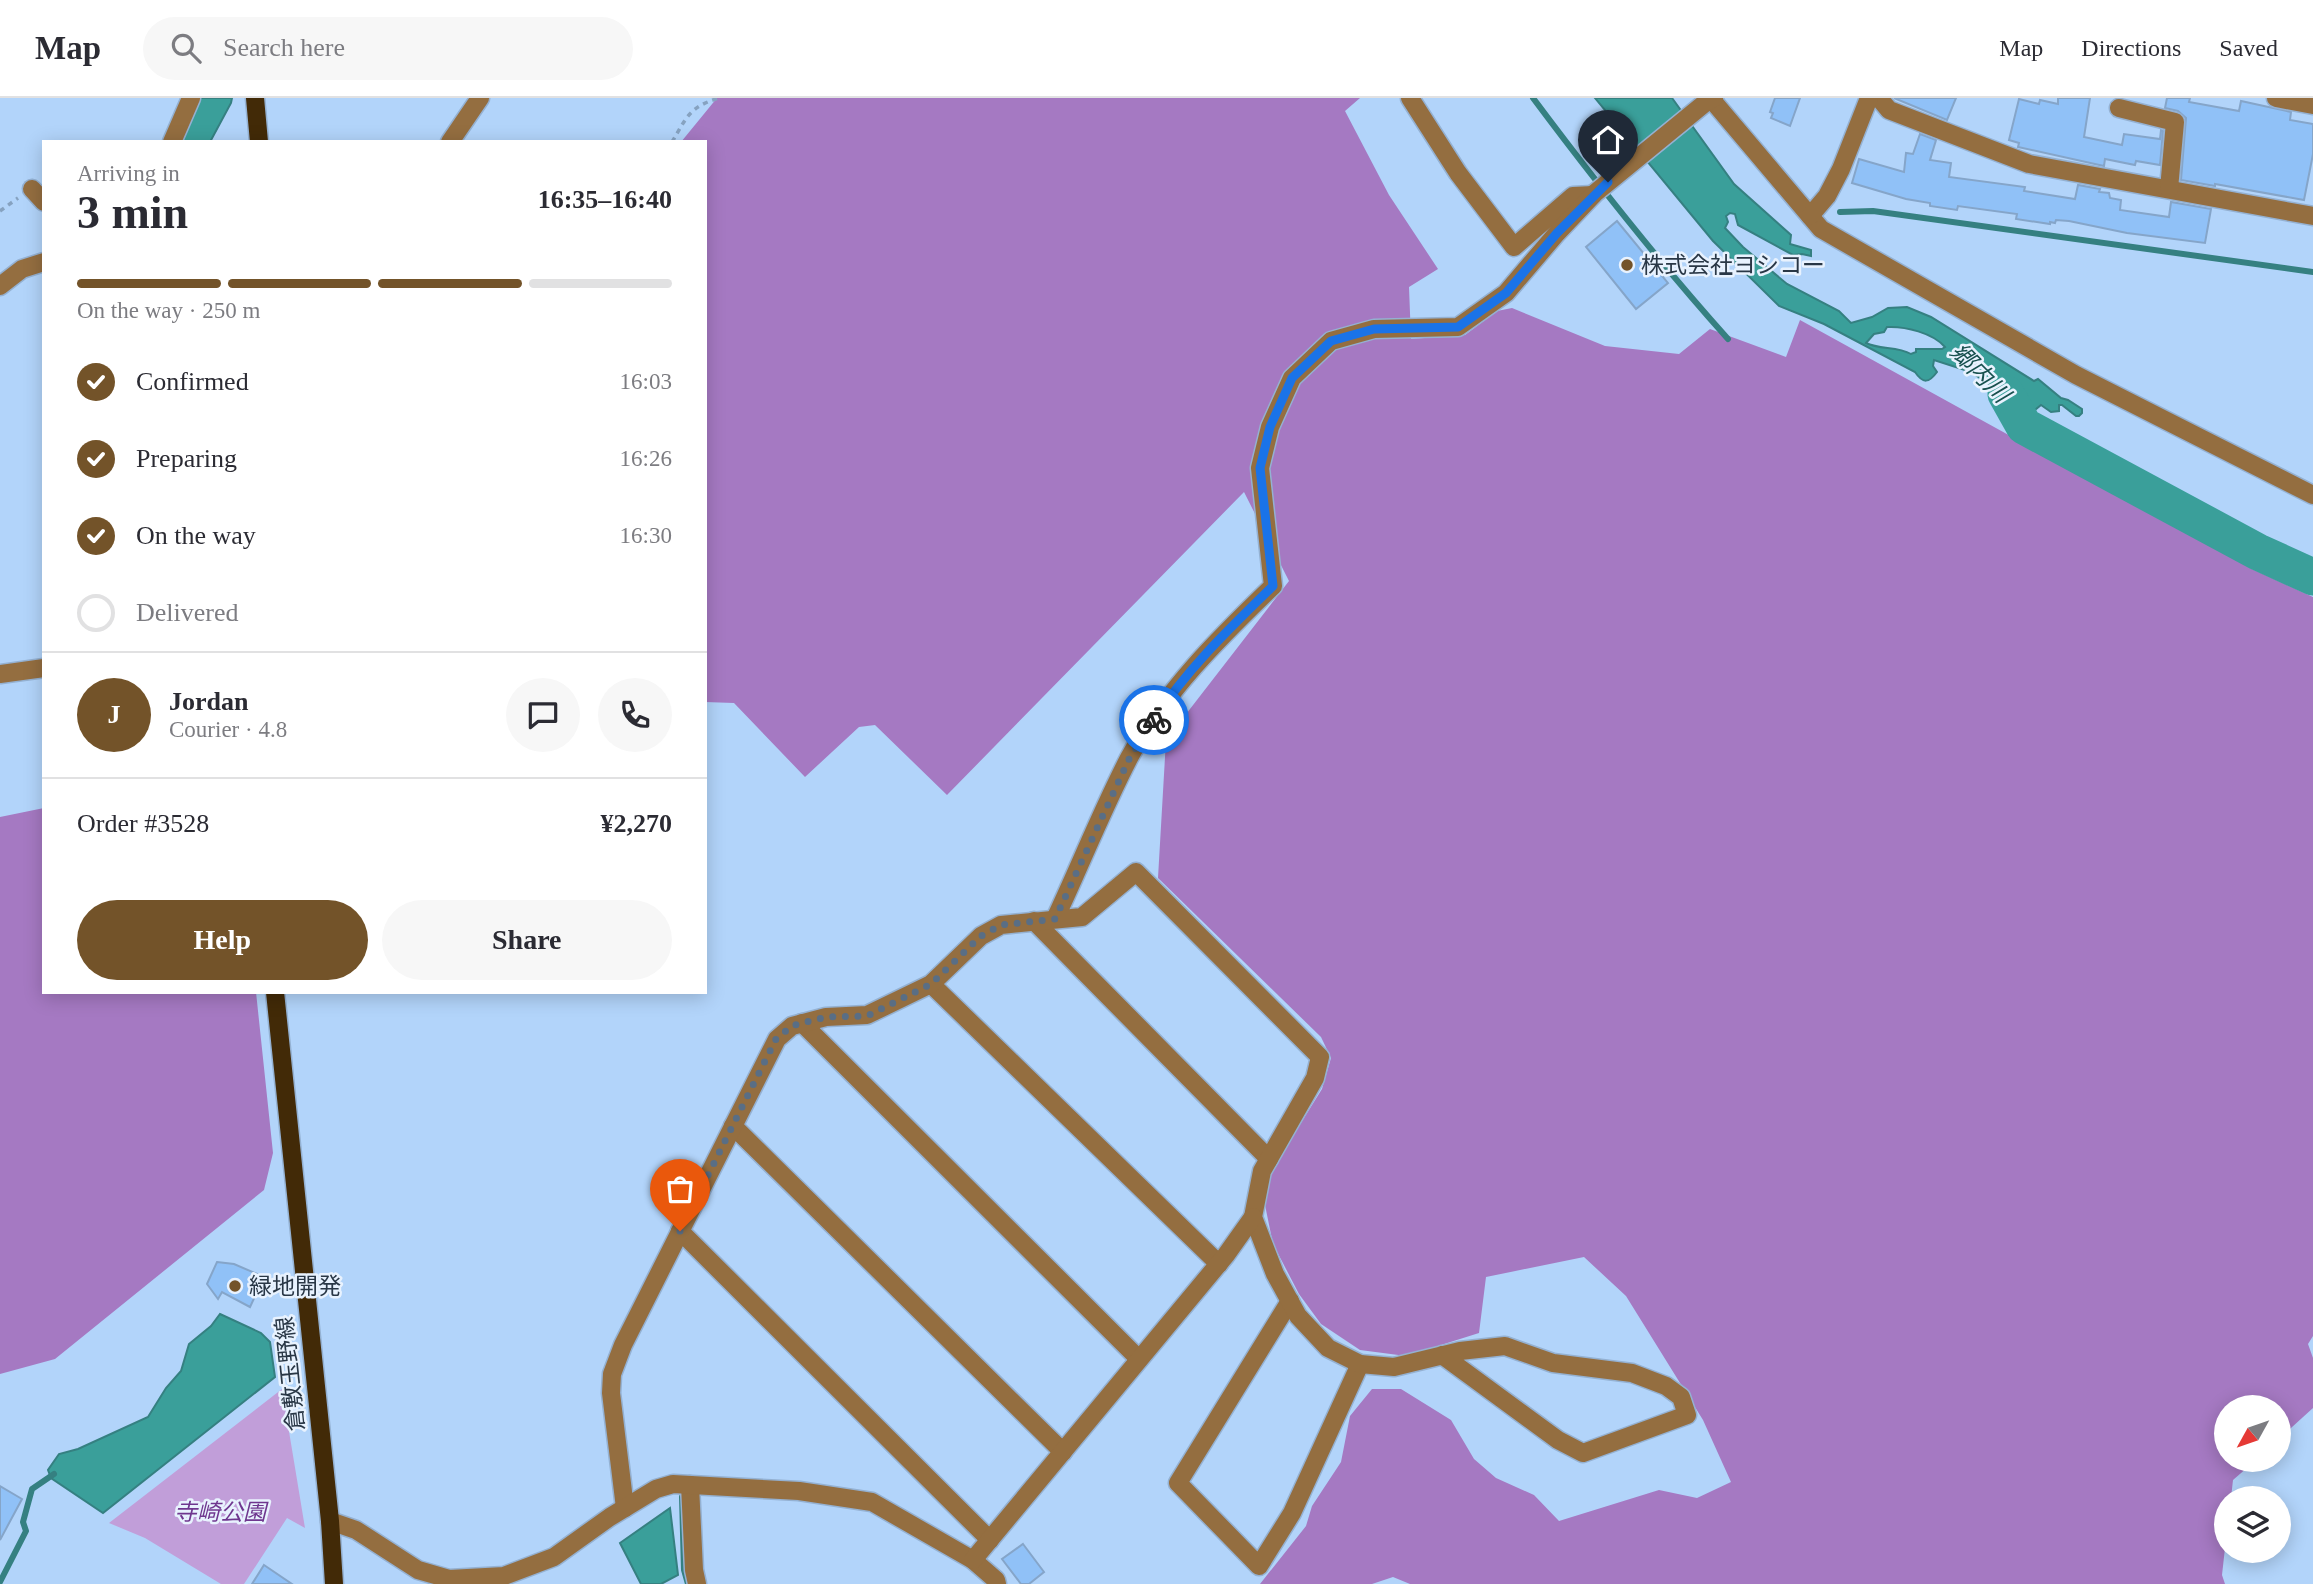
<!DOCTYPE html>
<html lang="en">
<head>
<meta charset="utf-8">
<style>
  :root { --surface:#fff; --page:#f7f7f7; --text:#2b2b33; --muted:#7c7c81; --line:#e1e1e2; --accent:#735329 }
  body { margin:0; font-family:"Times New Roman","Noto Sans JP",serif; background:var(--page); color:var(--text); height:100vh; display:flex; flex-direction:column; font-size:26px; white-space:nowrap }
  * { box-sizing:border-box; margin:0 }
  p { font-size:23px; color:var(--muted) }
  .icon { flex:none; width:38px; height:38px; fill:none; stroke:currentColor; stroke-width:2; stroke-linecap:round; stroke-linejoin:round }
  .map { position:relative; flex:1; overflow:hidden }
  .details { position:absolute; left:42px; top:42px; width:665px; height:854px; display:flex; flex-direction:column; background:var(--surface); border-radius:0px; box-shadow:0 4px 18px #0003 }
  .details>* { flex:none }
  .needle { width:46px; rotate:230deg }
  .fabs { position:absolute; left:2214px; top:1297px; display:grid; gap:14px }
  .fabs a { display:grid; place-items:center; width:77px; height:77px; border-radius:50%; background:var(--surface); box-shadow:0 4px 18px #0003; font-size:35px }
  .pin { position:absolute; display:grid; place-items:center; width:60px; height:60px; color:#fff; margin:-72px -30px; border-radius:50% 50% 50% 0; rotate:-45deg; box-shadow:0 0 7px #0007 }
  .pin .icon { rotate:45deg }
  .courier { position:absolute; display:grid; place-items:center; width:70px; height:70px; margin:-35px; border:5px solid #1a73e8; border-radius:50%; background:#fff; color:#222; box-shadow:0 2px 9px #0007 }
  .overview em { font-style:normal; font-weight:700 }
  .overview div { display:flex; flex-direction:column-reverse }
  .overview { display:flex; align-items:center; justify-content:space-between; height:119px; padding:0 35px }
  h1 { font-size:46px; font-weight:700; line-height:52px }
  .bar { display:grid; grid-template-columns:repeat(4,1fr); gap:10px 7px; align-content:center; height:84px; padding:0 35px }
  .bar i { height:9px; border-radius:5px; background:var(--line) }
  .bar .active { background:var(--accent) }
  .bar p { grid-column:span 4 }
  .line { display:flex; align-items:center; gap:18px; padding:0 35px; border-top:2px solid var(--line) }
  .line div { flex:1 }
  .round { display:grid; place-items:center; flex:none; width:74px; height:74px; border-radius:37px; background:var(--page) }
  ol { padding:0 35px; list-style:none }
  li { display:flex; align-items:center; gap:21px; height:77px }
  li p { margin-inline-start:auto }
  li .icon { padding:7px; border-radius:50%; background:var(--accent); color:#fff; stroke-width:4 }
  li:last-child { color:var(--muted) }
  li i { width:38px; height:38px; border:4px solid var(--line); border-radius:50% }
  .button { display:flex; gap:14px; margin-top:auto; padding:14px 35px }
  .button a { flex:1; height:80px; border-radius:42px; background:var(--accent); color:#fff; font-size:28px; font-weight:700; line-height:80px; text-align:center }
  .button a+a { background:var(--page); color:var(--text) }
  header { display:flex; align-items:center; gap:42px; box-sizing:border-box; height:98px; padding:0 35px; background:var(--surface); border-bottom:2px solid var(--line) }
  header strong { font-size:33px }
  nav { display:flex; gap:38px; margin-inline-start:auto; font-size:24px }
  .search { width:490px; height:63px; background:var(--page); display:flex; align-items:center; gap:18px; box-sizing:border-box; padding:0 24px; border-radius:38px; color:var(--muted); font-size:26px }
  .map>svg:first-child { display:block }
  .green { fill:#c19ed9 }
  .forest { fill:#a579c2 }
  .water { fill:#3a9f9a; stroke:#358081; stroke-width:2; fill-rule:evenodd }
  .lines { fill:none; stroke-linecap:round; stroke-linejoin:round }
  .stream { stroke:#358081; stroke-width:6 }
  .river { stroke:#3a9f9a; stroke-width:37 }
  .building { fill:#90c1f7; stroke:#85a5c9; stroke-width:2 }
  .minor-casing { stroke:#94b1d2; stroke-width:21 }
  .major-casing { stroke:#94b1d2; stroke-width:21 }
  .path { stroke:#86a2c0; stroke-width:3.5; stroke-dasharray:5 5; stroke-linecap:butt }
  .minor { stroke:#946e40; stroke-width:18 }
  .major { stroke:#422a07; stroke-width:18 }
  .done { stroke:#596e85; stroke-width:7; stroke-dasharray:0 12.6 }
  .route { stroke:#1a73e8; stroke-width:9 }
  .poi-dot { fill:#735329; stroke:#e8f2fe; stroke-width:2.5 }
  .labels { text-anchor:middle; stroke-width:5; stroke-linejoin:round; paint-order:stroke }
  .poi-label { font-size:23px; fill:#293746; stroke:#e8f2fe; text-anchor:start }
  .street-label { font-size:23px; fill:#293746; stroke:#e8f2fe }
  .park-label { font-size:23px; font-style:italic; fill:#6f378f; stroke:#e8f2fe }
  .water-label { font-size:24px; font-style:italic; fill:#17504e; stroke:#e8f2fe }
</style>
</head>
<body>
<header>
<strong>Map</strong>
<div class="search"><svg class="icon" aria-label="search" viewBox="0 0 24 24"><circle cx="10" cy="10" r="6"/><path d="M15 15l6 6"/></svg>Search here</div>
<nav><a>Map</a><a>Directions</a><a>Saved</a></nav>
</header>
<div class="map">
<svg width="2313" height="1486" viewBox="0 0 2313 1486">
  <rect width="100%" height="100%" fill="#b2d4fa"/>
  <path class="green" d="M282 1291 305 1430 287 1420 244 1486H221L145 1440 109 1425Z"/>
  <g class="forest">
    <path d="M717 0H1360L1345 13 1389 97 1438 171 1409 189 1411 241 1465 237 1497 213 1512 210 1605 248 1679 256 1710 231 1786 259 1800 222 2252 471 2313 499V1238L2308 1246 2313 1260V1310L2279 1341 2278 1309H2226V1362H2256L2233 1382 2231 1400H2226V1441L2222 1477 2225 1486H1410L1393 1479 1372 1486H1260L1306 1428 1312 1408 1341 1364 1350 1318 1372 1291H1401L1451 1322 1474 1361 1496 1380 1534 1397 1559 1423 1659 1392 1697 1400 1731 1384 1703 1322 1626 1198 1584 1159 1486 1179 1479 1235 1406 1258 1360 1252 1321 1226 1299 1196 1273 1146 1265 1107 1271 1073 1322 991 1331 960 1321 939 1158 780 1166 642 1289 483 1244 394 947 697 875 627 859 629 805 679 734 605 705 604V44H681Z"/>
    <path d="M44 710V894H256L273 1055 264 1092 55 1261 0 1276V719Z"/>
  </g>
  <g class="water">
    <path d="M199 0H232L231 5 210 44H181Z"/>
    <path d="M1595 0H1672L1734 86 1791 137 1790 146 1811 152V158L1802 156 1793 157 1738 127 1735 116 1730 115 1726 118 1728 124 1725 130 1743 149 1787 186 1839 213 1851 225 1872 219 1888 210 1907 209 1931 219 2034 283 2038 281 2061 300 2068 302 2082 311V315L2079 318H2076L2062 307H2059V313L2051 314 2041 307 2030 316 2035 335 2013 325 2012 313 1990 287 1971 274 1934 262 1933 268 1937 274C1929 285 1923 286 1915 274L1824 226 1779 208 1713 143ZM1887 229C1905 228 1933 235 1945 249L1942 251H1916V254L1911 256C1897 248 1880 252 1866 245L1874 236 1884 234Z"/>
    <path d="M220 1216 261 1235 270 1244 275 1279 103 1415 51 1380 48 1372 59 1356 78 1351 148 1319 166 1290 181 1273 189 1246 211 1228Z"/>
    <path d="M670 1410 678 1477 661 1486H641L620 1445Z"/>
  </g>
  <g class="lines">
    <g class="stream">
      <path d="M1533 0C1595 83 1659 164 1728 241"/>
      <path d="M1840 114 1873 113 2313 174"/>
      <path d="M682 1399 684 1472 688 1486"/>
      <path d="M0 1484 26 1433 23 1424 32 1391 54 1376"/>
    </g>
    <path class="river" d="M2006 296 2024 328 2258 454 2313 479"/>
  </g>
  <g class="building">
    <path d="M1775 0H1800L1790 28 1771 20 1773 15 1770 14Z"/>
    <path d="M1894 0H1956L1947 22Z"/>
    <path d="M2058 0H2090L2084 39 2122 47 2124 36 2160 41 2161 32 2163 33 2160 67 2136 63 2135 67 2105 61 2104 68 2018 49 2019 45 2009 42 2019 1 2039 6 2040 2 2058 6Z"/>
    <path d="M2167 0H2190L2189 4 2239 13 2241 3 2291 14 2290 22 2313 26V56L2304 102 2215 86V88L2181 82 2186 20 2178 13 2165 10Z"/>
    <path d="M1920 36 1936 42 1930 62 1951 65 1949 79 2025 89 2024 93 2075 101 2078 87 2100 91 2099 94 2109 95 2110 100 2121 102 2120 112 2169 119 2171 104 2211 111 2205 145 2127 135 2069 123 2056 122 2055 125 2050 124V126L2016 121 2017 116 1958 108 1957 112 1930 108V105L1906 101 1852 85 1859 61 1904 74 1906 55 1913 56Z"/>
    <path d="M1617 123 1668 185 1636 211 1586 149Z"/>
    <path d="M217 1164 234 1166 264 1179 250 1209 222 1194 218 1201 207 1186Z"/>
    <path d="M0 1388 22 1401 0 1442Z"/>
    <path d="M1023 1446 1044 1474 1029 1486H1021L1002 1461Z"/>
    <path d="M264 1467 292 1486H252Z"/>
  </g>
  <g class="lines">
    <g class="minor-casing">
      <g id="minor">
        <path d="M1410 0 1458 75 1514 149 1573 98 1593 97"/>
        <path d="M1879 0 1889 12 2029 66 2313 118"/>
        <path d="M2276 0 2313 7"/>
        <path d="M1712 2 1821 131 2076 277 2313 397"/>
        <path d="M2119 10 2175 24 2169 91"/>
        <path d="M172 44 191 0"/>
        <path d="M450 44 480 0"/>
        <path d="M32 91 44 104"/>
        <path d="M1810 118 1827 98 1841 71 1869 0"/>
        <path d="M0 188 22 171 44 164"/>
        <path d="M0 576 44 570"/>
        <path d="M1055 821C1080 768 1102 712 1129 660 1165 593 1219 540 1273 488L1260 370 1270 329 1292 280 1331 243 1374 231 1458 229 1506 195 1557 135 1595 95 1705 5 1714 0"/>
        <path d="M1034 823 1269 1061"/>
        <path d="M931 886 1219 1166"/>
        <path d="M802 925 1139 1261"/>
        <path d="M733 1028 1063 1354"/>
        <path d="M680 1133 990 1442"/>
        <path d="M1290 1203 1178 1385 1259 1468 1292 1415 1360 1266"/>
        <path d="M690 1387 694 1472 697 1486"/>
        <path d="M625 1410 611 1295 612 1276 623 1247 777 941 792 928 826 919 867 917 931 886 981 838 1001 827 1082 819 1136 774 1320 959 1315 980 1262 1073 1253 1119 1275 1176 1298 1218 1328 1250 1360 1266 1394 1269 1460 1253 1505 1248 1553 1265 1632 1275 1666 1288 1681 1299 1687 1317 1583 1355 1558 1342 1442 1257"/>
        <path d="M330 1423 356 1432 418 1472 449 1481 504 1478 554 1459 610 1419 656 1391 673 1386 799 1393 872 1404 973 1462 996 1482 997 1486"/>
        <path d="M973 1462 1226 1157 1253 1119"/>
      </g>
    </g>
    <g class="major-casing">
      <g id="major">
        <path d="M255 0 259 44"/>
        <path d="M275 894 330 1423 334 1486"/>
      </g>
    </g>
    <g class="path">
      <path d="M672 44C687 19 689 9 719 0"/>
      <path d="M0 113 18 100"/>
    </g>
    <use href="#minor" class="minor"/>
    <use href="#major" class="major"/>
  </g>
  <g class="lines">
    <path class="done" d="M680 1133 776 941 792 928 802 925 826 919 867 918 931 886 981 838 1001 827 1055 821 1130 659 1154 622"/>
    <path class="route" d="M1154 622C1187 571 1230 530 1273 488L1260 370 1270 329 1292 280 1331 243 1374 231 1458 229 1506 195 1557 135 1608 84"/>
  </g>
  <g class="poi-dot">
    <circle cx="1627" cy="167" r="7"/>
    <circle cx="235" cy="1188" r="7"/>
  </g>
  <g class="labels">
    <g class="poi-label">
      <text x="1641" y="175">株式会社ヨシコー</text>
      <text x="249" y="1196">緑地開発</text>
    </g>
    <g class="street-label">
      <text transform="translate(290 1276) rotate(-96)" y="8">倉敷玉野線</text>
    </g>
    <g class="park-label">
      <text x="220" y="1422">寺崎公園</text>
    </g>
    <g class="water-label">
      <text transform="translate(1980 275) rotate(45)" y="8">郷内川</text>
    </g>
  </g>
</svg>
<div class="fabs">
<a><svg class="needle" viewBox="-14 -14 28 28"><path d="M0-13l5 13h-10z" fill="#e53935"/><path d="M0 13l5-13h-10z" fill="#7c7c81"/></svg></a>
<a><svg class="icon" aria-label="layers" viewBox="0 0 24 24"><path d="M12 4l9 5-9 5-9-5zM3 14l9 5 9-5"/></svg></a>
</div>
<div class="pin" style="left:680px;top:1133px;background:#ea580c"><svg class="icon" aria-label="bag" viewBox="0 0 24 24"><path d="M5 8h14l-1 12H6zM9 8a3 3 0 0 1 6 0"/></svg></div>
<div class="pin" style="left:1608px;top:84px;background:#1f2937"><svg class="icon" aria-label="home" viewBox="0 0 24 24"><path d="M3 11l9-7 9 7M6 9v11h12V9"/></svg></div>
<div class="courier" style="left:1154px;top:622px"><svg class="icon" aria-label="bike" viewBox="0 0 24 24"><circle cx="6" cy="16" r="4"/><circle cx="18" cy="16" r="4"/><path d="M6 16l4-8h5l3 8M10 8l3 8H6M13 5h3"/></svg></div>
<section class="details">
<div class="overview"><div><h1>3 min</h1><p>Arriving in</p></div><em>16:35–16:40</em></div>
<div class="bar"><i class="active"></i><i class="active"></i><i class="active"></i><i></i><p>On the way · 250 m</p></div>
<ol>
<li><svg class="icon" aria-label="check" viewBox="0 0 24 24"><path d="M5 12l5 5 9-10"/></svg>Confirmed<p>16:03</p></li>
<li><svg class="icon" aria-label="check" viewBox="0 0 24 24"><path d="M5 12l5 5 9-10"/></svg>Preparing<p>16:26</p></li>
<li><svg class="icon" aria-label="check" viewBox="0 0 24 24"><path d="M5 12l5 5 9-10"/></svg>On the way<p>16:30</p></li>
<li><i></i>Delivered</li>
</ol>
<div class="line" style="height:126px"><b class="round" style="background:var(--accent);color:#fff">J</b><div><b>Jordan</b><p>Courier · 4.8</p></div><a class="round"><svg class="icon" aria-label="chat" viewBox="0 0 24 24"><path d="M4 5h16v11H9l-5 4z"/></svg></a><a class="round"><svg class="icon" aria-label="phone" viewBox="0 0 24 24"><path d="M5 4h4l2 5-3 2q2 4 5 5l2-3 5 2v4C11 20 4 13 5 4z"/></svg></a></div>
<div class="line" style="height:91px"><div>Order #3528</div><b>¥2,270</b></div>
<div class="button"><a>Help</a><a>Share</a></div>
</section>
</div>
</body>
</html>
